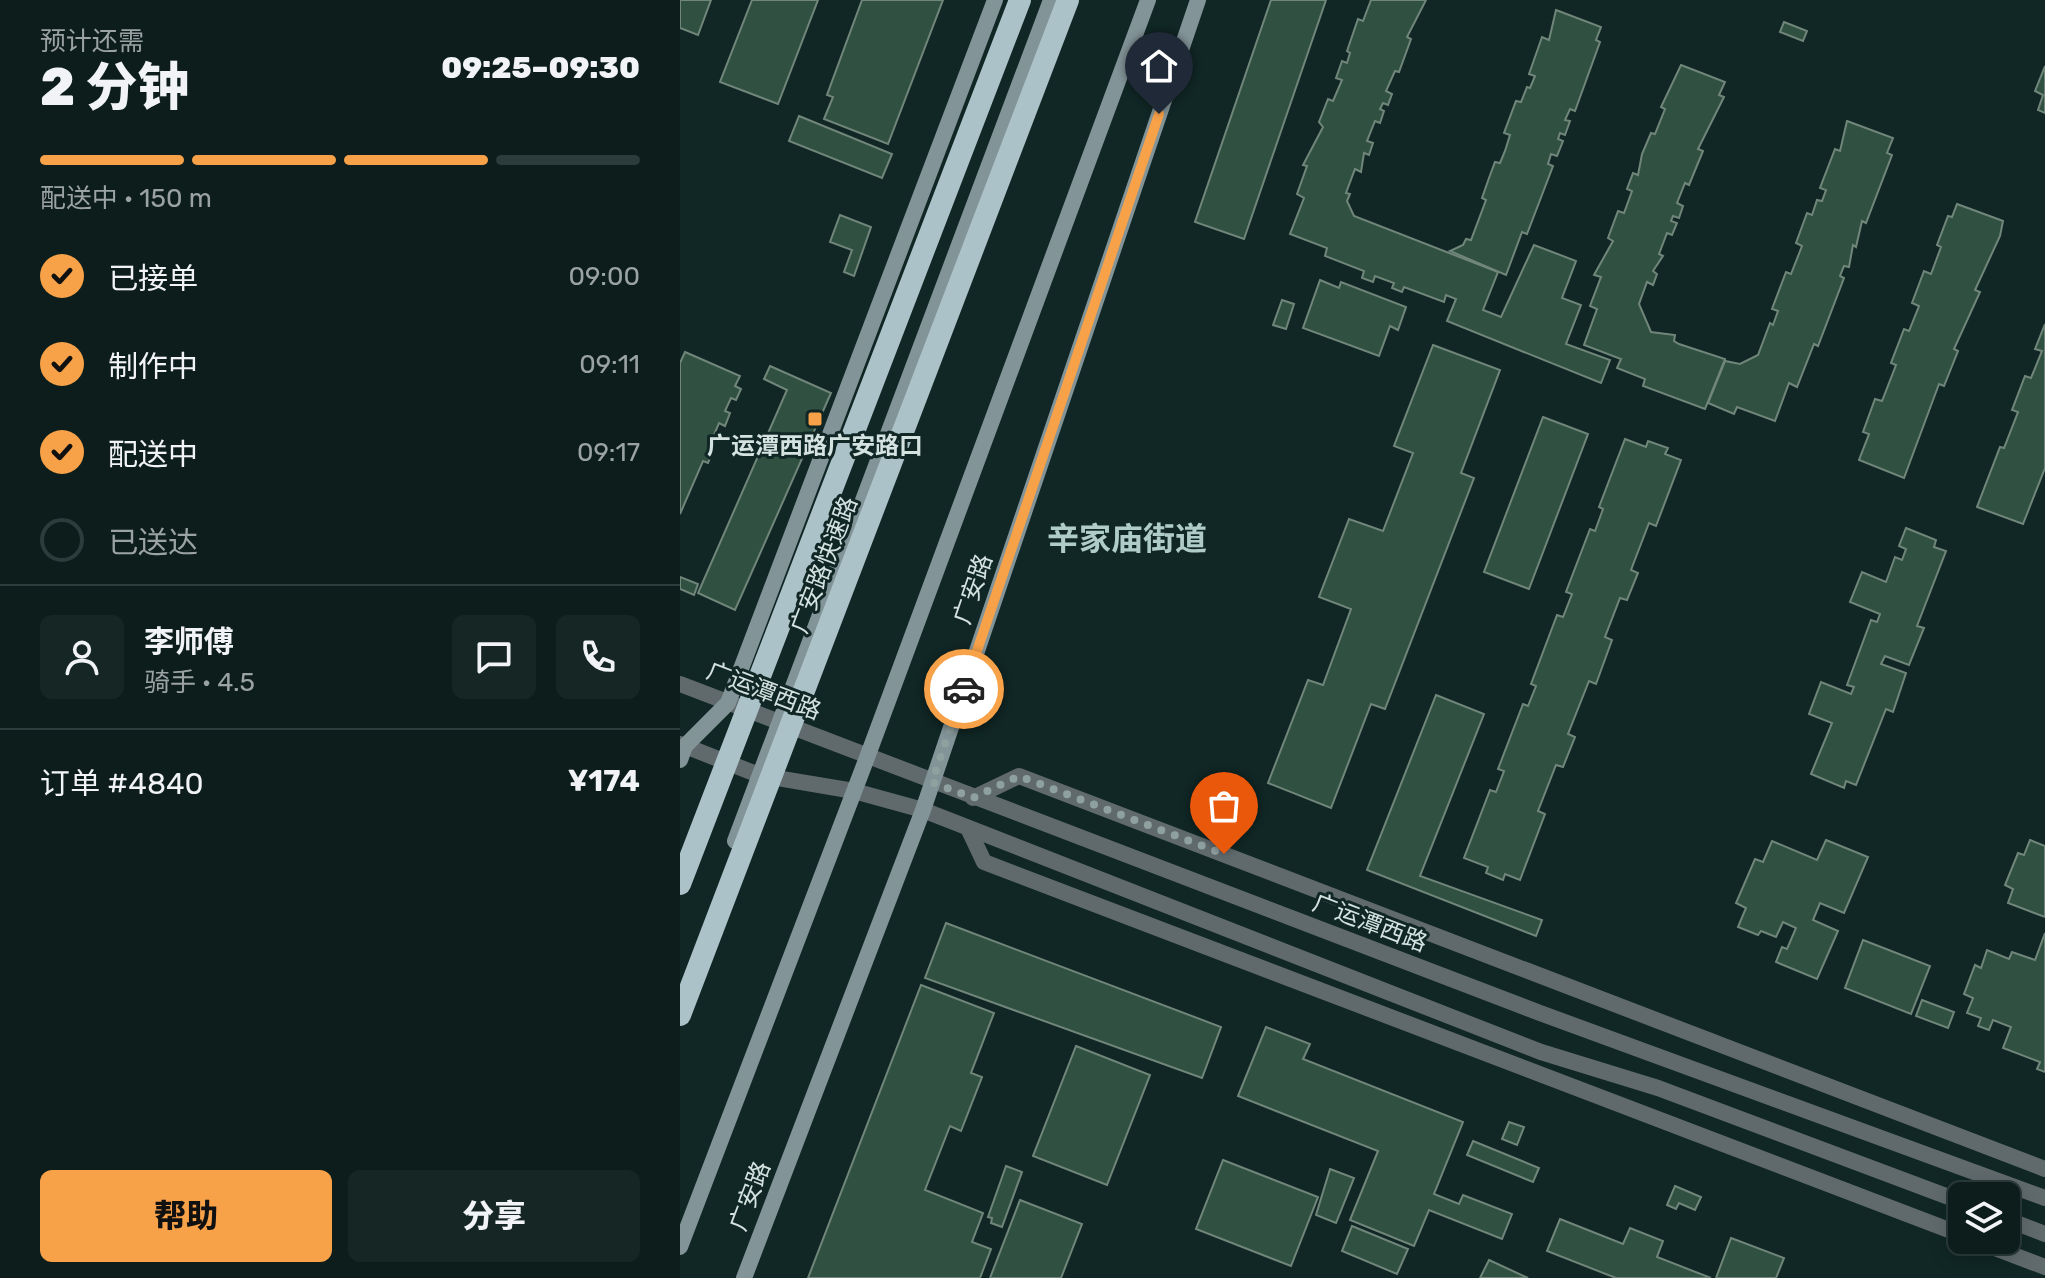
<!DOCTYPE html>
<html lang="zh">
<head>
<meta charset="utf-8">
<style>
  :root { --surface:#0c1d1c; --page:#152625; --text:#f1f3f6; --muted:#9aa2a3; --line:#2c3b3b; --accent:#f7a148 }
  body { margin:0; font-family:Rubik,"Noto Sans SC",sans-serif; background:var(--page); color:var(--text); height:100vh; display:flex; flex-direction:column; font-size:30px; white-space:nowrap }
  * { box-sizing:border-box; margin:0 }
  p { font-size:26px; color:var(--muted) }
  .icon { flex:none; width:44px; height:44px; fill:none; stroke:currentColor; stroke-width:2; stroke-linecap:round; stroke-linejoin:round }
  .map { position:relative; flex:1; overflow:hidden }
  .details { display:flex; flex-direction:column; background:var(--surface); width:680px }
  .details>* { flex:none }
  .buttons { position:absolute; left:1268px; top:1182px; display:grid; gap:16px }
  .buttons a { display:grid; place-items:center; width:72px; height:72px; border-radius:12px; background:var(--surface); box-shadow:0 4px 20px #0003,0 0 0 2px var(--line); font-size:40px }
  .pin { position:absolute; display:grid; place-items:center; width:68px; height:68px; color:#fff; margin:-82px -34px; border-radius:50% 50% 50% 0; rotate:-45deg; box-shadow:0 0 8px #0007 }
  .pin .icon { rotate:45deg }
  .courier { position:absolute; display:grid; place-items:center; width:80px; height:80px; margin:-40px; border:6px solid #f7a148; border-radius:50%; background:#fff; color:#222; box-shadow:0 2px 10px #0007 }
  .summary em { font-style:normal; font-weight:800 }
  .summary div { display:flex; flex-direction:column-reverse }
  .summary { display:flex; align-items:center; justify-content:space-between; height:136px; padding:0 40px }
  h1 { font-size:52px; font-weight:800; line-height:60px }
  .bar { display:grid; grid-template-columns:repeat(4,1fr); gap:12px 8px; align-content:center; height:96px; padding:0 40px }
  .bar i { height:10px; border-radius:6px; background:var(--line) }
  .bar .selected { background:var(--accent) }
  .bar p { grid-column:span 4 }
  .line { display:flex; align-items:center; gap:20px; padding:0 40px; border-top:2px solid var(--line) }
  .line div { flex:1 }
  .round { display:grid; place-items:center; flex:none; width:84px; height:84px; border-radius:12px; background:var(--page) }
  ol { padding:0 40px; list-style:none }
  li { display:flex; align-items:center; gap:24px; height:88px }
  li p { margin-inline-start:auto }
  li .icon { padding:8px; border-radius:50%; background:var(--accent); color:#111; stroke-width:4 }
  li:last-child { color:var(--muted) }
  li i { width:44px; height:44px; border:4px solid var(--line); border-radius:50% }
  .primary-button { display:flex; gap:16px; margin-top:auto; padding:16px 40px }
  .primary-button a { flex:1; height:92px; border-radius:12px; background:var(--accent); color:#111; font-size:32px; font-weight:800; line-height:92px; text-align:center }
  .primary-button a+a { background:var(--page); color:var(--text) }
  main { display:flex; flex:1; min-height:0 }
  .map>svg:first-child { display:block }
  .building { fill:#305041; stroke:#71867b; stroke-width:2 }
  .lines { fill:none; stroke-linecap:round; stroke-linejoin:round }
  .minor { stroke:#606a6d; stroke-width:16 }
  .tertiary { stroke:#606a6d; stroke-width:16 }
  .secondary { stroke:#839498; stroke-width:16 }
  .trunk-bridge { stroke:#aac2c8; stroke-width:22 }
  .done { stroke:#8fa19f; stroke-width:8; stroke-dasharray:0 14.4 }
  .route { stroke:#f7a148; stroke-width:10 }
  .poi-dot { fill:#f7a148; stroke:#102725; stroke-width:3 }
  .labels { text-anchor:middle; stroke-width:6; stroke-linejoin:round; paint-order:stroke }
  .poi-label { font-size:24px; font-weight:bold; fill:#d4e2e0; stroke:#102725 }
  .street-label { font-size:24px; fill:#d4e2e0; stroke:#102725 }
  .district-label { font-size:32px; font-weight:bold; fill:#b0ccc8; stroke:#102725 }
</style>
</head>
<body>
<main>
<section class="details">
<div class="summary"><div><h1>2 分钟</h1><p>预计还需</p></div><em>09:25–09:30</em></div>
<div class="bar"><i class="selected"></i><i class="selected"></i><i class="selected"></i><i></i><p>配送中 · 150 m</p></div>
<ol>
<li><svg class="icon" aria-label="check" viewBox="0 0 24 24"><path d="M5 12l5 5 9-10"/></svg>已接单<p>09:00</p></li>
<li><svg class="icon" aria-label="check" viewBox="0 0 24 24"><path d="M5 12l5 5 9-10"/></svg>制作中<p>09:11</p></li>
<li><svg class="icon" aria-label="check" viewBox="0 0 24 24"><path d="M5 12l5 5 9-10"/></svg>配送中<p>09:17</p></li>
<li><i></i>已送达</li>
</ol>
<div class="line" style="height:144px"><a class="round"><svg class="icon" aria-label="person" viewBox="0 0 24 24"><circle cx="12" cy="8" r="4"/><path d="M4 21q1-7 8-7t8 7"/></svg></a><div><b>李师傅</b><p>骑手 · 4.5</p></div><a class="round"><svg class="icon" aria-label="chat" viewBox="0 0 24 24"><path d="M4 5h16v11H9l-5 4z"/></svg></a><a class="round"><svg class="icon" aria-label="phone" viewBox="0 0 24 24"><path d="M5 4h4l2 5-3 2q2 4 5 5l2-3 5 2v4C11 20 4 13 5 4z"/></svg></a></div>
<div class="line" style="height:104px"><div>订单 #4840</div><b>¥174</b></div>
<div class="primary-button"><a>帮助</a><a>分享</a></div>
</section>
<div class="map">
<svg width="1365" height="1278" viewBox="0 0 1365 1278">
  <rect width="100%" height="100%" fill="#102725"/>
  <g class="building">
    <path d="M0 0H31L18 35 0 28Z"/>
    <path d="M72 0H138L98 104 40 82Z"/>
    <path d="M182 0H263L208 144 144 119 153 97 147 95Z"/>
    <path d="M591 0H646L564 239 515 222Z"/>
    <path d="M691 0H746L727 37 731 39 719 72 715 71 706 91 712 94 708 105 703 103 700 109 704 111 700 123 695 121 687 141 693 143 689 155 684 153 681 172 675 169 666 193 670 194 667 201 674 216 818 272 803 310 821 317 854 245 896 261 882 298 901 305 886 344 930 360 921 383 767 321 776 299 766 295 764 302 724 287 722 292 712 288 714 283 695 276 693 282 682 278 684 271 645 256 647 248 610 234 624 198 617 194 627 166 623 165 643 127 639 122 648 99 653 101 662 80 656 78 662 61 667 63 670 53 667 51 678 19 683 21Z"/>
    <path d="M876 10 921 27 916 40 920 42 895 111 890 109 885 120 890 121 885 135 880 133 878 139 883 141 877 156 871 154 868 164 873 166 847 234 842 232 826 275 770 251 783 245 786 239 791 240 806 200 802 198 809 178 815 162 820 163 825 151 830 135 824 133 836 101 841 102 847 87 850 88 855 76 849 74 862 37 869 40Z"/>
    <path d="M1104 22 1127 31 1123 41 1100 32Z"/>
    <path d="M1001 65 1045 82 1039 95 1044 97 1018 149 1023 151 1009 185 1005 183 997 203 1003 206 999 218 993 216 991 221 997 223 992 235 987 233 979 254 983 256 973 271 977 274 973 285 967 282 959 304 971 332 995 335 994 341 999 344 1045 359 1025 409 963 386 965 379 937 368 941 359 904 345 917 309 910 306 921 277 914 275 933 241 928 238 938 211 944 213 952 191 947 189 953 173 958 175 962 154 971 133 975 134 985 109 981 107Z"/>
    <path d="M1365 66V113L1358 110 1363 95 1355 91Z"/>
    <path d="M119 116 212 154 202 178 109 141Z"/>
    <path d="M1167 121 1213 138 1207 153 1212 155 1186 223 1182 221 1176 247 1173 245 1169 267 1164 266 1160 276 1164 278 1138 346 1134 344 1117 387 1109 383 1095 421 1057 407 1054 414 1028 403 1045 361 1060 364 1078 355 1090 323 1093 325 1098 311 1092 309 1106 272 1111 274 1122 246 1116 243 1127 213 1132 215 1137 200 1142 201 1146 190 1140 188 1155 149 1160 151Z"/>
    <path d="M1277 204 1323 221 1320 236 1295 290 1300 292 1274 349 1278 351 1264 386 1259 384 1224 478 1179 460 1189 434 1183 432 1195 399 1202 401 1216 365 1211 363 1224 329 1229 331 1239 306 1232 303 1244 271 1251 274 1261 247 1257 245 1268 216 1272 217Z"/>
    <path d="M160 215 191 227 174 276 164 272 172 250 150 242Z"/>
    <path d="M640 280 659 288 661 282 726 307 718 330 710 326 699 356 623 328Z"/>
    <path d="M602 300 614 304 606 329 593 325Z"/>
    <path d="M1365 324V468L1343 524 1297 507 1320 447 1324 448 1338 412 1332 410 1345 376 1351 378 1362 351 1355 349Z"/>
    <path d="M753 345 820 370 781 473 794 478 705 709 691 704 651 808 588 783 628 680 643 685 671 609 639 597 669 519 703 531 733 453 714 446Z"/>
    <path d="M5 352 60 376 55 386 61 389 56 400 51 398 45 411 50 413 45 426 39 423 28 449 33 451 28 463 23 461 0 514V363Z"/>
    <path d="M90 366 151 393 55 610 18 593 107 390 84 379Z"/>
    <path d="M863 417 908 434 849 589 804 572Z"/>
    <path d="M945 439 966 447 968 441 988 448 985 454 1001 460 976 526 969 523 951 570 958 573 947 600 940 598 925 637 932 640 916 684 909 681 888 734 895 737 883 767 876 765 858 811 865 814 840 880 825 874 823 880 806 873 808 867 784 858 810 790 816 792 824 771 818 769 843 704 848 706 856 686 851 684 877 615 883 617 892 594 886 592 910 529 915 531 923 509 919 507Z"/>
    <path d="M1226 528 1256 540 1254 547 1266 551 1237 626 1244 628 1229 665 1205 656 1201 664 1226 673 1213 712 1206 709 1176 785 1166 781 1164 788 1131 774 1152 723 1129 714 1141 682 1171 694 1174 687 1167 685 1191 620 1197 622 1200 614 1170 602 1182 572 1206 582 1215 557 1222 560 1226 549 1219 546Z"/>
    <path d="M0 577 18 584 14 595 0 589Z"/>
    <path d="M756 695 804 714 740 876 862 920 856 936 687 870Z"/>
    <path d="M1146 840 1188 857 1164 913 1140 903 1133 920 1158 931 1137 979 1096 962 1102 947 1107 949 1116 928 1103 922 1096 937 1081 931 1078 935 1058 927 1066 908 1056 903 1075 859 1083 862 1092 841 1137 860Z"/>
    <path d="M1350 840 1365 846V917L1328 903 1333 889 1325 885 1338 853 1344 855Z"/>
    <path d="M266 923 541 1027 522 1078 245 978Z"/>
    <path d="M1365 933V1072L1357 1069 1360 1062 1323 1048 1331 1027 1313 1020 1309 1030 1298 1026 1301 1018 1287 1013 1293 998 1284 994 1295 965 1301 968 1307 950 1329 959 1332 952 1355 960Z"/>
    <path d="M1183 940 1250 966 1231 1014 1165 988Z"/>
    <path d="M241 985 314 1013 291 1073 302 1077 281 1131 270 1126 245 1190 303 1213 292 1242 311 1249 300 1278H128Z"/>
    <path d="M1242 1000 1274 1012 1268 1028 1236 1016Z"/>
    <path d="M586 1027 630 1044 623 1059 783 1122 754 1194 779 1204 783 1195 832 1214 822 1239 749 1210 734 1246 670 1220 698 1151 558 1096Z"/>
    <path d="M396 1046 470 1075 427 1185 353 1156Z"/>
    <path d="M829 1122 844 1127 837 1145 822 1139Z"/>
    <path d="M793 1141 859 1168 853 1182 787 1155Z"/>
    <path d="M543 1160 638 1197 611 1266 516 1229Z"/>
    <path d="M326 1166 342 1172 322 1227 311 1223 312 1218 308 1217Z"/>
    <path d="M650 1169 674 1178 656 1223 636 1215Z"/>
    <path d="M995 1186 1021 1197 1015 1210 999 1203 996 1209 987 1205Z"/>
    <path d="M340 1200 402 1224 381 1278H310Z"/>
    <path d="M880 1219 943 1244 950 1228 983 1241 977 1257 1031 1278H936L867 1251Z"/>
    <path d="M672 1226 728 1249 717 1274 662 1251Z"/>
    <path d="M1051 1238 1104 1258 1096 1278H1036Z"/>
    <path d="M809 1260 848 1278H800Z"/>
  </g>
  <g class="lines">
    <g class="minor">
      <path d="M293 798 339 776 1365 1169"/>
      <path d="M288 828 304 862 1282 1235"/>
      <path d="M1294 1240 1365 1267"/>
    </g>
    <g class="tertiary">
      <path d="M0 684 860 1013 1365 1198"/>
      <path d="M0 744 79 775 174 791 243 810 861 1052 978 1088 1282 1202"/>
      <path d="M1326 1219 1365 1234"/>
    </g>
    <g class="secondary">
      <path d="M0 760 5 746 48 703 315 0"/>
      <path d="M55 841 371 0"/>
      <path d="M0 1247 188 755 468 0"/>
      <path d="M64 1278 243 810 518 0"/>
    </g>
    <g class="trunk-bridge">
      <path d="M0 884 340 0"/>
      <path d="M0 1015 388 0"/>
    </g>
  </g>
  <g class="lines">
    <path class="done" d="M284 689 252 782 293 798 339 776 544 854"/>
    <path class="route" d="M284 689 479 114"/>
  </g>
  <rect class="poi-dot" x="127" y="411" width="16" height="16" rx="4"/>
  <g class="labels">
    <g class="poi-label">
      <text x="135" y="454">广运潭西路广安路口</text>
    </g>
    <g class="street-label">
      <text transform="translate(144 565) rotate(-69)" y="8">广安路快速路</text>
      <text transform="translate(293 589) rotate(-71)" y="8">广安路</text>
      <text transform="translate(84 691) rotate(21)" y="8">广运潭西路</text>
      <text transform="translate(690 923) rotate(21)" y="8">广运潭西路</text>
      <text transform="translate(70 1196) rotate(-69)" y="8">广安路</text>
    </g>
    <g class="district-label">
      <text x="447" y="550">辛家庙街道</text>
    </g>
  </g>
</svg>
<div class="buttons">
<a><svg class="icon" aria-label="layers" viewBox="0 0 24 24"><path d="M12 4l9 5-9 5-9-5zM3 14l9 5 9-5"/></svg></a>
</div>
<div class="pin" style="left:544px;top:854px;background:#ea580c"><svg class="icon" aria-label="bag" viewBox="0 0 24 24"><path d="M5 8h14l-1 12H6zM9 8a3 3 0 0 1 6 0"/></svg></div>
<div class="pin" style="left:479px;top:114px;background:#1f2937"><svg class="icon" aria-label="home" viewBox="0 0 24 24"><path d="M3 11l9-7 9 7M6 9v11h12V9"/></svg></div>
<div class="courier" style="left:284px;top:689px"><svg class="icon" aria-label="car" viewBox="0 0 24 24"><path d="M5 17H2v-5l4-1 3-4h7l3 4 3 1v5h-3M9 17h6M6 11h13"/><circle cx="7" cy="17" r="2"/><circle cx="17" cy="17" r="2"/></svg></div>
</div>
</main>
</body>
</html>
